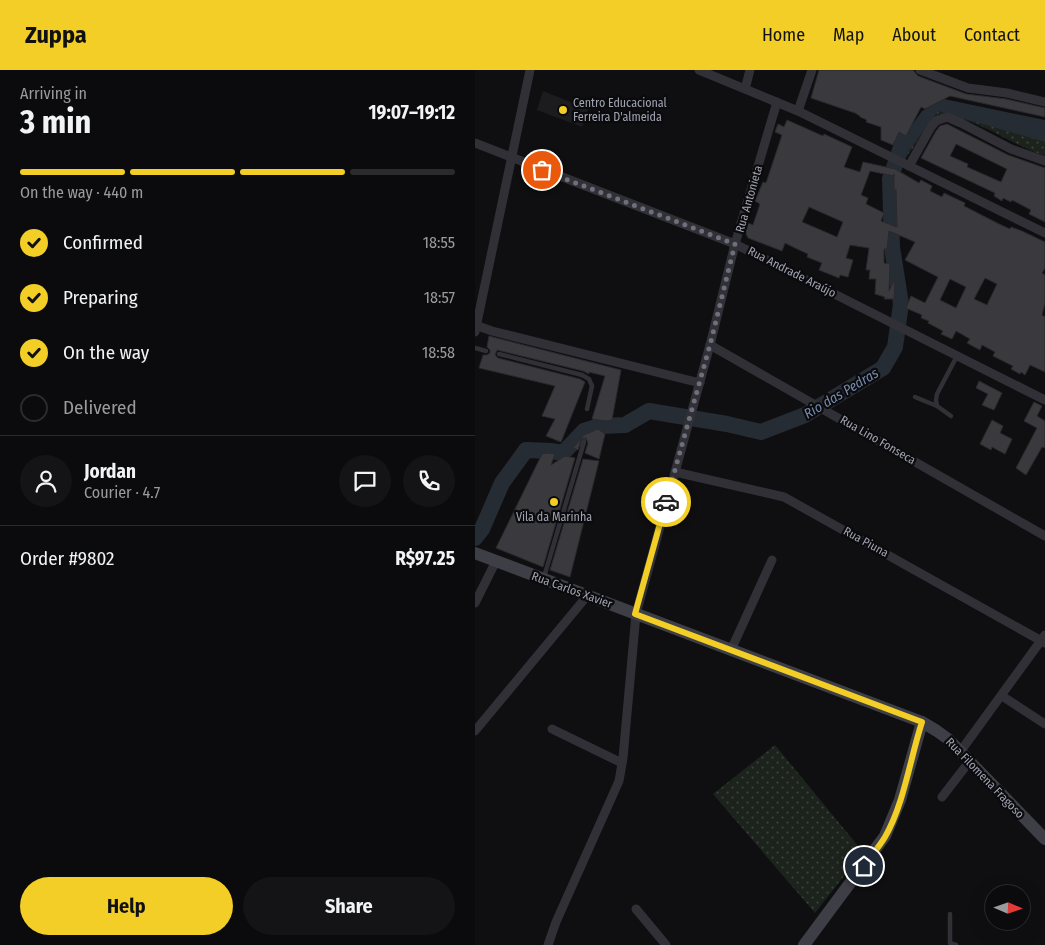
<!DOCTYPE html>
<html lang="en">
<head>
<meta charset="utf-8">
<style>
  :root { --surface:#0b0b0d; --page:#141416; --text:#f1f3f6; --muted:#9a9b9d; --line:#2b2b2e; --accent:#f2ce26 }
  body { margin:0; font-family:"Fira Sans Condensed",sans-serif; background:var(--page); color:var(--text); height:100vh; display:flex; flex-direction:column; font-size:19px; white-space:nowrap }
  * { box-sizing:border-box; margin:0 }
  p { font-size:16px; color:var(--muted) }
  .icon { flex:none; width:28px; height:28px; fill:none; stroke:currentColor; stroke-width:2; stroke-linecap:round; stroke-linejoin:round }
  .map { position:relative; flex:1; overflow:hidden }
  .sheet { display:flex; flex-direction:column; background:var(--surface); width:475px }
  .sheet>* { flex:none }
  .needle { width:32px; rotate:92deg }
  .tools { position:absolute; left:510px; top:815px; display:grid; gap:10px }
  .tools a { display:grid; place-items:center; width:45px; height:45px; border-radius:50%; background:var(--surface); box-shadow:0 5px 20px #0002,0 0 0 1px var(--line); font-size:25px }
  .pin { position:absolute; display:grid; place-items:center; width:42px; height:42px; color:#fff; margin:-21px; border:2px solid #fff; border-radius:50%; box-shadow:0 1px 5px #0007 }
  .courier { position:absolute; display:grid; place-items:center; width:50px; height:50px; margin:-25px; border:4px solid #f2ce26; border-radius:50%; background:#fff; color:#222; box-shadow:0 1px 6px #0007 }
  .overview em { font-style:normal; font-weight:700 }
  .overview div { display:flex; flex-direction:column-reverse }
  .overview { display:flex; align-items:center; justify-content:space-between; height:85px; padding:0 20px }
  h1 { font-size:32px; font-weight:700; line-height:38px }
  .bar { display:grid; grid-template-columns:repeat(4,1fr); gap:8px 5px; align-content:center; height:60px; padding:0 20px }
  .bar i { height:6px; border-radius:4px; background:var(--line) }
  .bar .current { background:var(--accent) }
  .bar p { grid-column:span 4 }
  .line { display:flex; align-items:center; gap:12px; padding:0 20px; border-top:1px solid var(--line) }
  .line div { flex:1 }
  .round { display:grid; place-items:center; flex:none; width:52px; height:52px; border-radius:26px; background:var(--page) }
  ol { padding:0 20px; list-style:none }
  li { display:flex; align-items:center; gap:15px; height:55px }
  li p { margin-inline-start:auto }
  li .icon { padding:5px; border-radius:50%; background:var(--accent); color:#111; stroke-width:4 }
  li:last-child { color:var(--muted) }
  li i { width:28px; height:28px; border:2px solid var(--line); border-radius:50% }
  .primary-button { display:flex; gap:10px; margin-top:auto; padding:10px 20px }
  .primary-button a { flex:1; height:58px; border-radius:30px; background:var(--accent); color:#111; font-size:20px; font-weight:700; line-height:58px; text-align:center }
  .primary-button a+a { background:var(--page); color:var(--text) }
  header { display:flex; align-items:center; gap:30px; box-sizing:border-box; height:70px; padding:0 25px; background:var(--accent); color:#111 }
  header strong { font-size:24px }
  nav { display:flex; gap:28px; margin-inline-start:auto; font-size:18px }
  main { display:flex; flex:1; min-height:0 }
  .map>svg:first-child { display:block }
  .built { fill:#1c1b1e }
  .park { fill:url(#park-dots) }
  .water { fill:#262c34 }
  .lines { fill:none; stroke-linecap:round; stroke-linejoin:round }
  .river { stroke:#262c34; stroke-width:16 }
  .building { fill:#3a393e; stroke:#2a292d; fill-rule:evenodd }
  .lane { stroke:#303036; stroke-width:4.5 }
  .street { stroke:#303036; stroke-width:9 }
  .secondary { stroke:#3e3f46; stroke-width:12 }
  .done { stroke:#6d6f7a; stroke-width:5; stroke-dasharray:0 9 }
  .route { stroke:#f2ce26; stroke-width:6 }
  .poi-dot { fill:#f2ce26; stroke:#0b0a0c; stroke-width:2 }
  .labels { text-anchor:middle; stroke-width:4.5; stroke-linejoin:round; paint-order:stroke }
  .poi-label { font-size:12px; fill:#a0a3b2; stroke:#0b0a0c; text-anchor:start }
  .street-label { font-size:12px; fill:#a0a3b2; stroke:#0b0a0c }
  .water-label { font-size:14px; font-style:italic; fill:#768bae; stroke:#0b0a0c }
</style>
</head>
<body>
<header>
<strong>Zuppa</strong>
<nav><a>Home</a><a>Map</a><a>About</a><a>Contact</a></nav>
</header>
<main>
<section class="sheet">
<div class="overview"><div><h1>3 min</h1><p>Arriving in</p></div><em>19:07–19:12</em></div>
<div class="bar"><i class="current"></i><i class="current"></i><i class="current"></i><i></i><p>On the way · 440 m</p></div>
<ol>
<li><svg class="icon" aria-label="check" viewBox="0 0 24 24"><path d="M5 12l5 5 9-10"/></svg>Confirmed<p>18:55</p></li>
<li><svg class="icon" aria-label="check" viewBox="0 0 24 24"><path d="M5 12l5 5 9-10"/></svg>Preparing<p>18:57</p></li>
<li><svg class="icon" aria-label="check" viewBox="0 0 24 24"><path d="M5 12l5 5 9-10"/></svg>On the way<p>18:58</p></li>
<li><i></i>Delivered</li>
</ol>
<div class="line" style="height:90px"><a class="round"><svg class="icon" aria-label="person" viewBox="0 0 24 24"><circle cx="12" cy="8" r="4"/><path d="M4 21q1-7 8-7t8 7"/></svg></a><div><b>Jordan</b><p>Courier · 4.7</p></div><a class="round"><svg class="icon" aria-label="chat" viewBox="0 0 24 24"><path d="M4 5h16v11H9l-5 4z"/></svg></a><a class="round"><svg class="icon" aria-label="phone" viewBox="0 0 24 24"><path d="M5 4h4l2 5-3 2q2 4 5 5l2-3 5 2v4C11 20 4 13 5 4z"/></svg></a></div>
<div class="line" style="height:65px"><div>Order #9802</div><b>R$97.25</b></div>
<div class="primary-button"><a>Help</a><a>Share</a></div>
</section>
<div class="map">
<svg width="570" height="875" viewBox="0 0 570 875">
  <defs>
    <pattern id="park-dots" width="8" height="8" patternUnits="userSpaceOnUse" patternTransform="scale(1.25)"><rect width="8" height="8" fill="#1c231d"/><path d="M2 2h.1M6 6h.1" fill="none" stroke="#3a403b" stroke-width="1.8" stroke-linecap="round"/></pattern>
  </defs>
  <rect width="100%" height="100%" fill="#0f0f11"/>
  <path class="built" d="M68 21 113 39 107 57 62 40Z"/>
  <g class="park">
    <path d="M468 36 570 70V86C534 75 498 42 459 47L432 87 425 84 433 66Z"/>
    <path d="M300 675 388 782 340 843 238 724Z"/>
  </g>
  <path class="water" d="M469 29 570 50V72L463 41 430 86 419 80 447 41Z"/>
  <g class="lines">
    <path class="river" d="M0 468 7 459 27 413 51 380 76 381 88 383 109 361 125 356 150 355 174 341 252 354 286 362 330 345 408 298 420 277 426 234 417 177 415 109 430 66 433 63"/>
  </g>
  <g class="building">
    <path d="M344 0H438L443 6 491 24 531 29 570 38V47L475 26 450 39 446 37 431 66 424 62 418 75 406 70V57L391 52 392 50 385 47V46L380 43 336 28Z"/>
    <path d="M312 50 348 66 349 64 377 77 369 97 385 102 388 92 420 99 444 113 446 110 457 116 455 121 467 127 469 123 490 133 489 136 524 154 535 159 536 157 547 161 570 172V198L567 203 570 205V233L567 245 570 247V302L555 295 550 305 546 302 545 304 536 299 538 296 518 286 520 282 507 275 505 280 492 273 495 269 481 261 477 269 466 264 468 261 453 253 454 251 446 248 447 245 431 238 436 226 450 233 463 207 430 190 440 172 414 161 412 179H409V193L415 194 414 221 420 209 419 229H409L410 227 400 224 401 209H394L395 200H391L394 178 375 175 371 188 378 190 373 207 365 205 364 208 344 200 347 193 332 187 333 184 320 178 310 173 307 181 273 168 271 164V159L273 153 278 155 285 134 280 131 288 112 291 113 307 65 300 62 303 54 309 57ZM395 101 419 106V104V123L421 119 422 157 406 151 409 143 391 134 393 128 386 125ZM334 137 368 152 362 167 327 152ZM510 208 522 214 512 235 499 229ZM475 209 491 217 481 238 465 230Z"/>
    <path d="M472 54 533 85 570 98V152L554 144 556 140 537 130 536 132 528 128 527 131 519 126 520 123 446 88 461 61 465 56ZM481 74 532 99 526 112 492 97 493 94 475 86Z"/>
    <path d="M14 266 146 300 137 350 131 351 117 349 130 306 114 302V304L108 301 22 280 20 285 23 288 105 309 110 312 86 372 71 366 80 349 67 346 80 316 4 298 8 285H12L15 283V280L12 277Z"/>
    <path d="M504 311 527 323 519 340 507 335 513 324 501 318Z"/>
    <path d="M559 332 567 336 562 346 570 351V378L567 377 551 405 541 398 562 358 549 351Z"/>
    <path d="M517 350 528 356 525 363 537 369 530 384 517 377 516 380 505 374Z"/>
    <path d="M123 359 130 364 124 389 110 383 113 373 111 368 106 369 103 380 98 378 109 365Z"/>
    <path d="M73 383 80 384 76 395 90 386 100 388 68 497 21 478 67 384Z"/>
    <path d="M108 389 124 391 95 507 75 500Z"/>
  </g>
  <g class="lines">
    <g class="lane">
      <path d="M0 278 11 281"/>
      <path d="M24 284 107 305 114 309 117 316 112 339"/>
      <path d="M440 327 462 336"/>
      <path d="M476 346 462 336 461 330 462 324 482 286"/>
      <path d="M69 507 109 372"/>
      <path d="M475 844V873L481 875"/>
    </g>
    <g class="street">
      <path d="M224 0 323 41 570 163"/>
      <path d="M445 0 493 18 532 23 570 32"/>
      <path d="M270 19 275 0"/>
      <path d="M323 41 337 0"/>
      <path d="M0 73 260 174 570 330"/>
      <path d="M434 96 456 57 461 51 472 47 486 53 536 79 570 91"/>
      <path d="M3 256 17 261 225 313"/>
      <path d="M0 262 55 0"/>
      <path d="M235 275 570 466"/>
      <path d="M200 402 309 427 570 573"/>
      <path d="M0 533 21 491"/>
      <path d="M256 580 297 490"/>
      <path d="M527 626 570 654"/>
      <path d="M77 659 147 693"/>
      <path d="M0 661 112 526"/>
      <path d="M485 682 570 565"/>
      <path d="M467 727 494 692"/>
      <path d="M161 839 191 875"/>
      <path d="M73 875 81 852 144 711 148 688 161 544 235 275 260 174 302 32"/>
    </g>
    <g class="secondary">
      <path d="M0 483 447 652 462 661 473 669 570 769"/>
      <path d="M329 875 410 766 425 730 447 652"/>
    </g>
  </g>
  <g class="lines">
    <path class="done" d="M67 100 260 174 235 275 191 432"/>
    <path class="route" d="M191 432 160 544 447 652C435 689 429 734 410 767 404 777 396 786 389 796"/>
  </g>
  <g class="poi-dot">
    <circle cx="88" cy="40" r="5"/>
    <circle cx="79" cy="432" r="5"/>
  </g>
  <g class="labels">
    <g class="poi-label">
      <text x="98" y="37">Centro Educacional<tspan x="98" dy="14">Ferreira D'almeida</tspan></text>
      <text x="79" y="451" text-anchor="middle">Vila da Marinha</text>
    </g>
    <g class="street-label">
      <text transform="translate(274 129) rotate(-74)" y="4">Rua Antonieta</text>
      <text transform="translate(317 202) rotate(27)" y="4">Rua Andrade Araújo</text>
      <text transform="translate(403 370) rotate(30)" y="4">Rua Lino Fonseca</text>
      <text transform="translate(391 472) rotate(29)" y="4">Rua Piuna</text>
      <text transform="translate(97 520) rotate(20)" y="4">Rua Carlos Xavier</text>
      <text transform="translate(510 708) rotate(46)" y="4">Rua Filomena Fragoso</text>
    </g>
    <g class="water-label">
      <text transform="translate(366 323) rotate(-31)" y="5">Rio das Pedras</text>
    </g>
  </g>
</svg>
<div class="tools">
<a><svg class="needle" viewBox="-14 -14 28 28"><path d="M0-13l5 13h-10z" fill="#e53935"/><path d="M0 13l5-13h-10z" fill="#9a9b9d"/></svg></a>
</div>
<div class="pin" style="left:67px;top:100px;background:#ea580c"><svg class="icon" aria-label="bag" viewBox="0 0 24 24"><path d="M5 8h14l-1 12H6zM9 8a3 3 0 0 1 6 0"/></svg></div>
<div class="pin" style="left:389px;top:796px;background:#1f2937"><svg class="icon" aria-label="home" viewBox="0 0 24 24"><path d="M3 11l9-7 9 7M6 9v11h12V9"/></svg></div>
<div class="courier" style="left:191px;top:432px"><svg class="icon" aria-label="car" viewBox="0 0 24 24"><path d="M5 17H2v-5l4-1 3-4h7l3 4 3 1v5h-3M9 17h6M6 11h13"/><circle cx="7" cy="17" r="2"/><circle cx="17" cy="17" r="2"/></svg></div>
</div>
</main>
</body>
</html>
